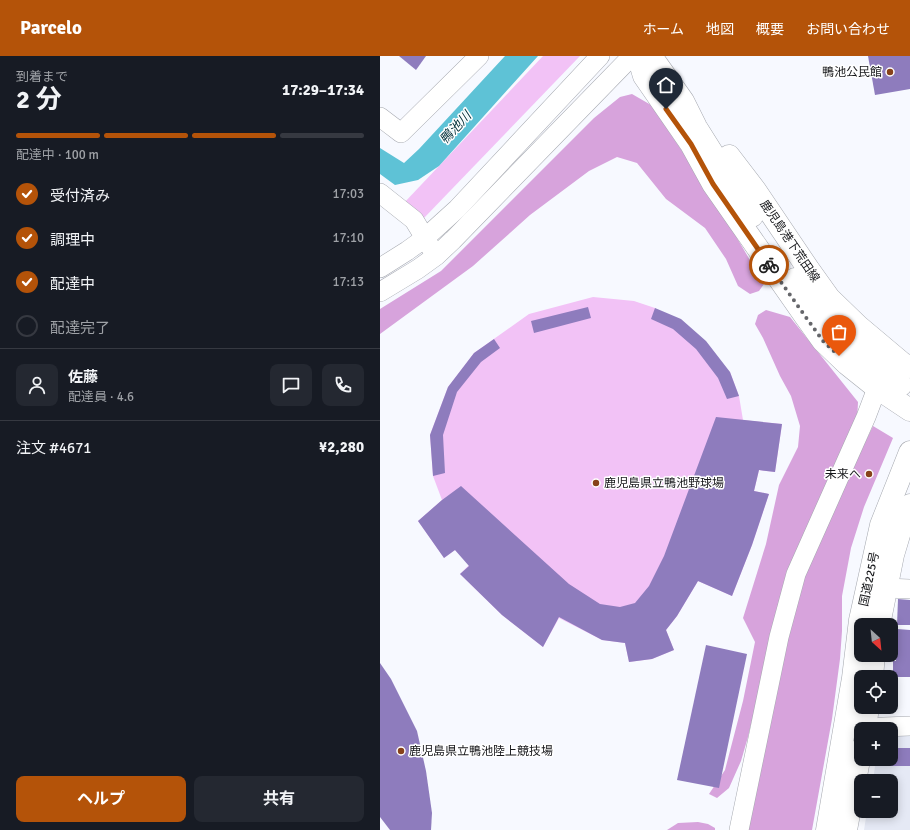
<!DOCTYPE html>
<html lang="ja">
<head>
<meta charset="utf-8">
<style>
  :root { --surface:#171b24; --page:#242831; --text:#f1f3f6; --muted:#9ea1a6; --line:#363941; --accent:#b45309 }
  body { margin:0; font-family:Signika,"Noto Sans JP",sans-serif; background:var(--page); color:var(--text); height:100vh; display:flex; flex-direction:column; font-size:15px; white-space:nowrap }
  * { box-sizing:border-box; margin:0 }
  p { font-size:13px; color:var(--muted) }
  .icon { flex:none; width:22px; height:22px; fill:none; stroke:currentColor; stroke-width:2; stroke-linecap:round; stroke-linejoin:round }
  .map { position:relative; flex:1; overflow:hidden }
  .sheet { display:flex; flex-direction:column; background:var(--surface); width:380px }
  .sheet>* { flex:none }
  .needle { width:26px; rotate:153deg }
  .controls { position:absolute; left:474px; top:562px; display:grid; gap:8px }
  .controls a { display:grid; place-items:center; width:44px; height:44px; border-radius:8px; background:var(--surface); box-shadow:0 2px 10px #0003; font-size:20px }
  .pin { position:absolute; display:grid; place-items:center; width:34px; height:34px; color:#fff; margin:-41px -17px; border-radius:50% 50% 50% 0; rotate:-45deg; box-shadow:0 0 4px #0007 }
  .pin .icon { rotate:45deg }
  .courier { position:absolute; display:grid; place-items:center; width:40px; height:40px; margin:-20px; border:3px solid #b45309; border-radius:50%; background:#fff; color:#222; box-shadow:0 1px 5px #0007 }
  .summary em { font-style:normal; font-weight:700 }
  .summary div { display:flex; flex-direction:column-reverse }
  .summary { display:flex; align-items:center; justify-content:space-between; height:68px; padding:0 16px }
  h1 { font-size:26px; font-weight:700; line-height:30px }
  .bar { display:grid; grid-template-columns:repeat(4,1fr); gap:6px 4px; align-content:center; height:48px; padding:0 16px }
  .bar i { height:5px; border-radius:3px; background:var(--line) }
  .bar .current { background:var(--accent) }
  .bar p { grid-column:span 4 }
  .line { display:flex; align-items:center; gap:10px; padding:0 16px; border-top:1px solid var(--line) }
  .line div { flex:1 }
  .round { display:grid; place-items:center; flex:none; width:42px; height:42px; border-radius:8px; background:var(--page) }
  ol { padding:0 16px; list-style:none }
  li { display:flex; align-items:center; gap:12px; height:44px }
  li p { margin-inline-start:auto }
  li .icon { padding:4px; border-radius:50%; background:var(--accent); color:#fff; stroke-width:4 }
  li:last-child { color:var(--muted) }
  li i { width:22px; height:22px; border:2px solid var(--line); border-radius:50% }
  .action { display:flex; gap:8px; margin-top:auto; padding:8px 16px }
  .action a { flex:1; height:46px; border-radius:8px; background:var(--accent); color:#fff; font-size:16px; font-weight:700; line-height:46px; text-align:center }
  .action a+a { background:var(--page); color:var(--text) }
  header { display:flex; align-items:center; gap:24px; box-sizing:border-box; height:56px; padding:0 20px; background:var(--accent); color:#fff }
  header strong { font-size:19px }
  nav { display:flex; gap:22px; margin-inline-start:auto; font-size:14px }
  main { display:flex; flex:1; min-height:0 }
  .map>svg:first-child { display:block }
  .built { fill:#e5e9f5 }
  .green { fill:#f2c2f6 }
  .forest { fill:#d7a3dc }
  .water { fill:#5ec2d6 }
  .building { fill:#8e7cbd }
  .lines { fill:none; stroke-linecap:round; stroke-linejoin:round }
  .minor-casing { stroke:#a5a8af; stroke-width:20 }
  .major-casing { stroke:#a5a8af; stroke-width:23 }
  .highway-casing { stroke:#a5a8af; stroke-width:23 }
  .minor { stroke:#fff; stroke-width:19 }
  .major { stroke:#fff; stroke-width:22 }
  .highway { stroke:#fff; stroke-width:22 }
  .done { stroke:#65666a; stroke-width:4; stroke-dasharray:0 7.2 }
  .route { stroke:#b45309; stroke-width:5 }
  .poi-dot { fill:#87421a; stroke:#fff; stroke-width:1.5 }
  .labels { text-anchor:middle; stroke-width:3; stroke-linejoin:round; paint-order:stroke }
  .poi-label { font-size:12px; fill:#16171a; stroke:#fff; text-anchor:end }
  .street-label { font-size:12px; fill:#16171a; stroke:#fff }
  .water-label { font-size:13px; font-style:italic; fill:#003039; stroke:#fff }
</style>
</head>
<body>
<header>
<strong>Parcelo</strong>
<nav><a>ホーム</a><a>地図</a><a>概要</a><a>お問い合わせ</a></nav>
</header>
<main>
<section class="sheet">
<div class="summary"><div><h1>2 分</h1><p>到着まで</p></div><em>17:29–17:34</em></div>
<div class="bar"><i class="current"></i><i class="current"></i><i class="current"></i><i></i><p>配達中 · 100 m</p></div>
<ol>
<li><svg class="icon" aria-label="check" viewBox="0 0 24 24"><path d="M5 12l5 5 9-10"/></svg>受付済み<p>17:03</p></li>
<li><svg class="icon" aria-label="check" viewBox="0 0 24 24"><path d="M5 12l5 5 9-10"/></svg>調理中<p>17:10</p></li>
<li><svg class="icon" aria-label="check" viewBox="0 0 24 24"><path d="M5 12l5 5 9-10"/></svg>配達中<p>17:13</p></li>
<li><i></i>配達完了</li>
</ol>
<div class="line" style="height:72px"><a class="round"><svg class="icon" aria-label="person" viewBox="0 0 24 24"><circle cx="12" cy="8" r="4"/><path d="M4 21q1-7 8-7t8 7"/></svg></a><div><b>佐藤</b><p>配達員 · 4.6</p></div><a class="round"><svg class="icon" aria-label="chat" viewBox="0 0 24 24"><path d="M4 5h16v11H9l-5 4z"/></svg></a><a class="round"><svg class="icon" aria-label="phone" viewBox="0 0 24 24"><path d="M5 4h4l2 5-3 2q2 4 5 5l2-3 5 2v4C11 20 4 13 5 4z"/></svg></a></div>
<div class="line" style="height:52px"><div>注文 #4671</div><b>¥2,280</b></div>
<div class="action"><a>ヘルプ</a><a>共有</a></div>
</section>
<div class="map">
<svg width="530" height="774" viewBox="0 0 530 774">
  <rect width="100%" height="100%" fill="#f7f9ff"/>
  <path class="built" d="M511 679H530V774H484L487 755H511V725H493L496 703H511Z"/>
  <g class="green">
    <path d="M163 0H200L44 162 23 148Z"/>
    <path d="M213 241 254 245 275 252 350 316 359 340 363 364 402 368 395 416 379 414 374 435 389 438 372 489 352 540 318 525 297 560 286 574 294 594 272 603 249 606 245 587 222 584 179 562 163 591 122 559 80 518 89 509 75 494 64 502 38 465 62 444 53 420 50 379 68 331 94 297 149 258Z"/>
  </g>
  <g class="forest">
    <path d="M252 38 271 49 313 111 347 165 384 228 379 235 370 238 358 230 346 203 325 172 286 143 257 107 237 101 209 115 150 159 93 210 0 278V253L61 215 214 62 240 41Z"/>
    <path d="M386 254 410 261 478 346 477 367 376 648 368 681 361 705 349 732 337 742 329 738 345 714 363 645 375 586 363 562 386 488 399 429 418 391 420 370 411 340 400 320 383 282 375 268 378 259Z"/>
    <path d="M493 370 513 382 484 451 471 492 462 540V575L460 603 452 663 432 774H366L405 582 422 518 456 446Z"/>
    <path d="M318 766 328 768 335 772V774H287L298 767Z"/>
  </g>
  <path class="water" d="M125 0H158L59 110 38 124 15 129 0 118V92L24 107 39 93Z"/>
  <g class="building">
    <path d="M19 0H46L36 14Z"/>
    <path d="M488 0H530V33L495 39Z"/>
    <path d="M208 251 211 262 154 277 151 265Z"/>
    <path d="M275 252 301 263 326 285 350 316 359 340 347 343 338 322 316 293 293 273 271 263Z"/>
    <path d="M114 283 120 292 101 306 77 336 63 379 65 417 53 420 50 379 68 331 94 297Z"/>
    <path d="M336 361 402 368 395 416 379 414 374 435 389 438 372 489 352 540 318 525 297 560 286 574 294 594 272 603 249 606 245 587 222 584 179 561 163 591 122 559 80 518 89 510 75 494 64 502 38 465 62 444 81 430 189 528 220 548 240 551 255 547 269 530 284 500Z"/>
    <path d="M518 543 530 544V569H517Z"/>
    <path d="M517 573 530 574V621H513V605H516Z"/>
    <path d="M326 589 367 598 339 732 297 724Z"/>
    <path d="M0 607 11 623 37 675 46 715 52 757 51 774H10L0 761Z"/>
    <path d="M518 692H530V710H508V703H511V695H518Z"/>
  </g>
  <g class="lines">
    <g class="minor-casing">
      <g id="minor">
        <path d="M0 61 21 77 99 0"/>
        <path d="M0 137 34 164 51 192"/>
        <path d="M0 212 27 195 45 182 77 153 220 0"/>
        <path d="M0 236 38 213 56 200 73 184 252 0"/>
        <path d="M506 532 530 533"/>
        <path d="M485 673 504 671 530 670"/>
        <path d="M359 774 399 581 416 518 486 361 497 332"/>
      </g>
    </g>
    <g class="major-casing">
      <g id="major">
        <path d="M258 0 264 20 311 88 333 128 425 260 443 285 467 308 497 332 530 354"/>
        <path d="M265 0 276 7 303 45 316 71 372 160"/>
        <path d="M349 100 375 134 429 214 449 242 478 270 522 307 530 311"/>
        <path d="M415 223 422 232 457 275 475 293 494 310 521 329"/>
      </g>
    </g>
    <g class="highway-casing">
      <g id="highway">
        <path d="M499 569 513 499 522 469 530 449"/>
        <path d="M492 621 494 599"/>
        <path d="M485 673 488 651"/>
        <path d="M447 774 473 622 480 564 501 469 530 396"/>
        <path d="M466 774 481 693"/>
      </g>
    </g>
    <use href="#minor" class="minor"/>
    <use href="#major" class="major"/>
    <use href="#highway" class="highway"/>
  </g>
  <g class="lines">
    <path class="done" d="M389 209 425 260 443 285 459 300"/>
    <path class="route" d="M286 53 311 88 333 128 389 209"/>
  </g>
  <g class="poi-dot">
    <circle cx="510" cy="16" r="4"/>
    <circle cx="489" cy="418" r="4"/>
    <circle cx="216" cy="427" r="4"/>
    <circle cx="21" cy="695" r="4"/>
  </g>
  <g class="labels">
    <g class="poi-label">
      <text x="502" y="20">鴨池公民館</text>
      <text x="481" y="422">未来へ</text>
      <text x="224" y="431" text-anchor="start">鹿児島県立鴨池野球場</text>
      <text x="29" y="699" text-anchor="start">鹿児島県立鴨池陸上競技場</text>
    </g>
    <g class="street-label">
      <text transform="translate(410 185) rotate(56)" y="4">鹿児島港下荒田線</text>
      <text transform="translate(489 523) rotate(-78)" y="4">国道225号</text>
    </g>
    <g class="water-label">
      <text transform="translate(75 71) rotate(-47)" y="5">鴨池川</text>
    </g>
  </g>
</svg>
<div class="controls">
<a><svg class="needle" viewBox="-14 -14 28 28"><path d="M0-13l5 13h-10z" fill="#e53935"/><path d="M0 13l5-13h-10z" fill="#9ea1a6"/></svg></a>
<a><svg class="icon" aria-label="locate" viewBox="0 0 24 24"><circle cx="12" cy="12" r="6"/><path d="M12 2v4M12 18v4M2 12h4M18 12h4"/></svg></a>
<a>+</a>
<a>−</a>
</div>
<div class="pin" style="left:459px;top:300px;background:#ea580c"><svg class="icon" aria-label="bag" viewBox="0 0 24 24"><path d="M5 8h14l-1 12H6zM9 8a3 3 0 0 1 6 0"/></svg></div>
<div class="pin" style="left:286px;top:53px;background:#1f2937"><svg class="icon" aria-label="home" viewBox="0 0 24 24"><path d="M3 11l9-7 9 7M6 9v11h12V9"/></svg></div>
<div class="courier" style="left:389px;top:209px"><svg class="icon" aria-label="bike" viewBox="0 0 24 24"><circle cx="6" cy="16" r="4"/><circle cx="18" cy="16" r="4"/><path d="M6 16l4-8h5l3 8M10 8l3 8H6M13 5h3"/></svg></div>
</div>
</main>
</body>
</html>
